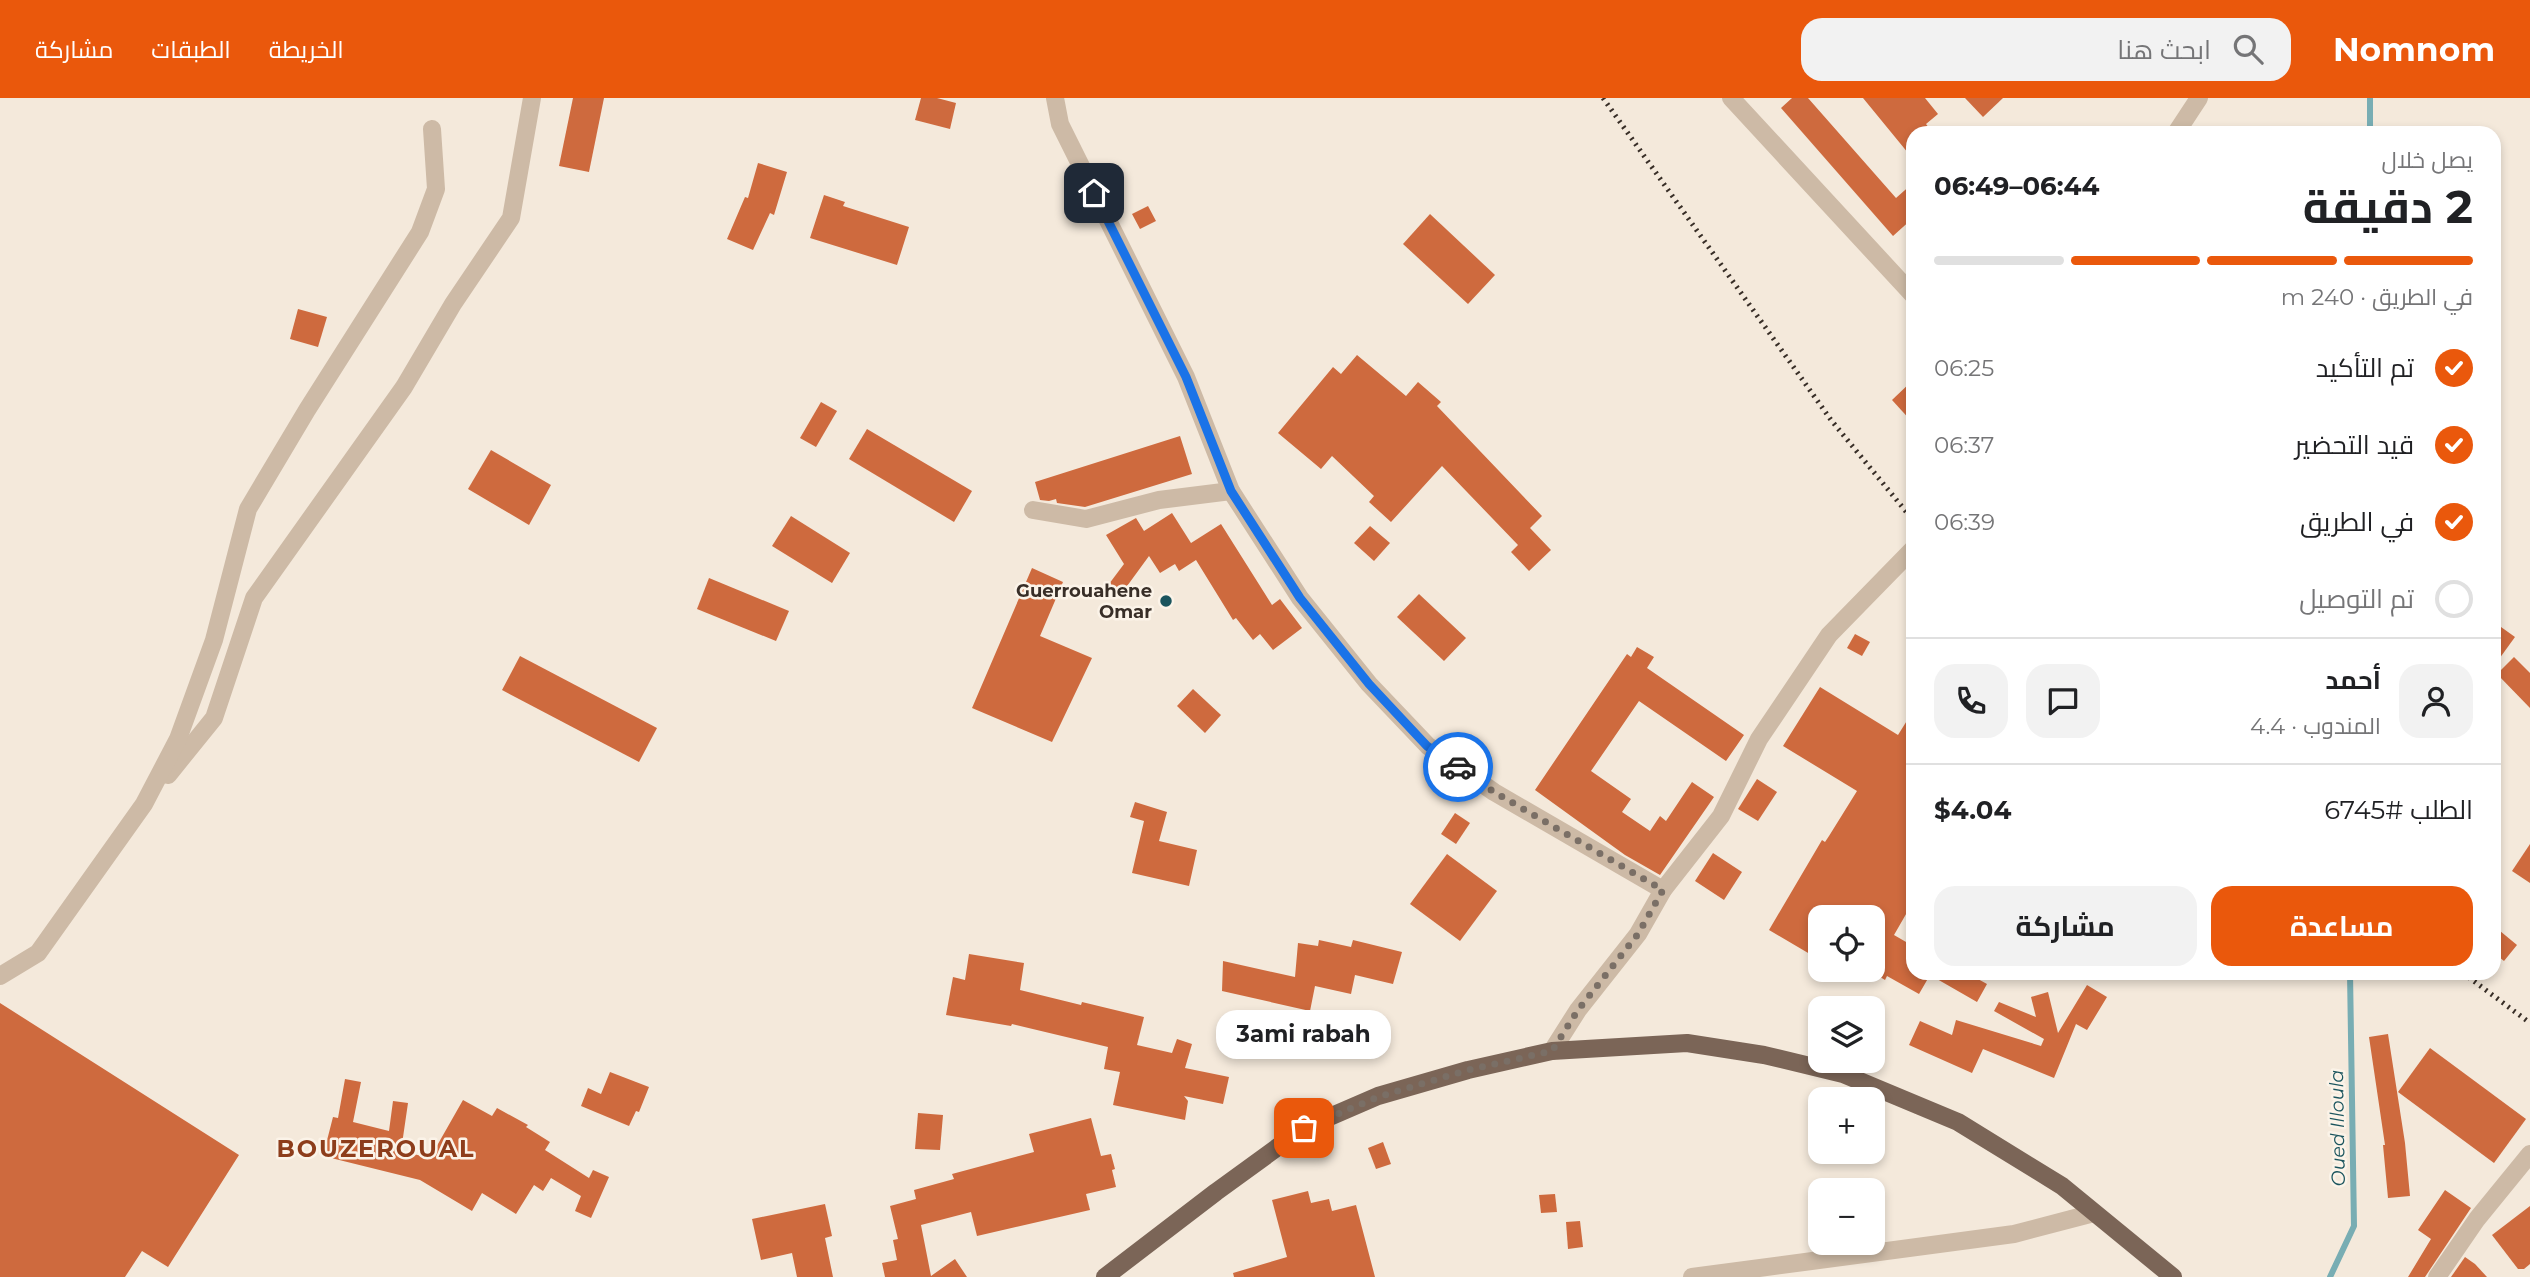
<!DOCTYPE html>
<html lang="ar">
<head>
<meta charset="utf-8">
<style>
  :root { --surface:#fff; --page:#f2f2f2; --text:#202124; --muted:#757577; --line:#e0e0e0; --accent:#ea580c }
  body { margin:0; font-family:Montserrat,Cairo,sans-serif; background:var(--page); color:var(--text); direction:rtl; height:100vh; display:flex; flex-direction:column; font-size:26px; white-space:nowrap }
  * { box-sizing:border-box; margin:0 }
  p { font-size:23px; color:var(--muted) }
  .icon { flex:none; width:38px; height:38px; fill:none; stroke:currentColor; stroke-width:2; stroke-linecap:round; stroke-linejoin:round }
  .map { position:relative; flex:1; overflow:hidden; direction:ltr }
  .details { position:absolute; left:1906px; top:28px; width:595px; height:854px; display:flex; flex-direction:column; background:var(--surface); border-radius:21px; box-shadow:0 4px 10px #0003; direction:rtl }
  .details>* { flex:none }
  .controls { position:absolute; left:1808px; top:807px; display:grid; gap:14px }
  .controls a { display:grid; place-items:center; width:77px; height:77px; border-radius:14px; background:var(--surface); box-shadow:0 4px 10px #0003; font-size:35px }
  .pin { position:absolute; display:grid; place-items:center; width:60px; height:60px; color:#fff; margin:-30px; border-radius:14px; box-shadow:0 4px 10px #0006 }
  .courier { position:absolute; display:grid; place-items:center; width:70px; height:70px; margin:-35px; border:5px solid #1a73e8; border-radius:50%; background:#fff; color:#222; box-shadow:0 2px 9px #0007 }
  .bubble { position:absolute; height:49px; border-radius:21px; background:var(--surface); box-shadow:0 4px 10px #0003; font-size:23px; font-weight:700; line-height:49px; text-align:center; direction:rtl }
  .headline em { font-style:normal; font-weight:700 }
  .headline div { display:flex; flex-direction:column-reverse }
  .headline { display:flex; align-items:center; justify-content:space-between; height:119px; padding:0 28px }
  h1 { font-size:46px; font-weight:700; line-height:52px }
  .bar { display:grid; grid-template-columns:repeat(4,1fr); gap:10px 7px; align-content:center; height:84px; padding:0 28px }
  .bar i { height:9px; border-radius:5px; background:var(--line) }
  .bar .selected { background:var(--accent) }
  .bar p { grid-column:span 4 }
  .line { display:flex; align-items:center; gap:18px; padding:0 28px; border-top:2px solid var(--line) }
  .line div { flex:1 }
  .round { display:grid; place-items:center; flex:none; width:74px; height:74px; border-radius:21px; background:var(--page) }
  ol { padding:0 28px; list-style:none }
  li { display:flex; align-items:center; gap:21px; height:77px }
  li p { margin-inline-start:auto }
  li .icon { padding:7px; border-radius:50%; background:var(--accent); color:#fff; stroke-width:4 }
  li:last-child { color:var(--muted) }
  li i { width:38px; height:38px; border:4px solid var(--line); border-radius:50% }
  .cta { display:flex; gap:14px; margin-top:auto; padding:14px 28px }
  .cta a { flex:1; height:80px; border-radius:21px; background:var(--accent); color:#fff; font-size:28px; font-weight:700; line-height:80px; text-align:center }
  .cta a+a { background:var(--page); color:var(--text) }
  header { display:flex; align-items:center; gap:42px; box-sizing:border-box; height:98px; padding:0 35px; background:var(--accent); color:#fff }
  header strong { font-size:33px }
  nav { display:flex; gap:38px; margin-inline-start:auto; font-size:24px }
  .search { width:490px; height:63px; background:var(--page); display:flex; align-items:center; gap:18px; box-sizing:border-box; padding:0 24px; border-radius:21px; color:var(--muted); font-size:26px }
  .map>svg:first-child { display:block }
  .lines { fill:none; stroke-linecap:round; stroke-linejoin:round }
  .stream { stroke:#78adb3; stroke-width:6 }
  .building { fill:#ce6a3e }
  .minor { stroke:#cdbaa6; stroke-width:18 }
  .major { stroke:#7b6557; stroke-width:18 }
  .rail { stroke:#382e27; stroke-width:5; stroke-dasharray:2 5; stroke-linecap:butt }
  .done { stroke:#7a6f66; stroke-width:7; stroke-dasharray:0 12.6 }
  .route { stroke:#1a73e8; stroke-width:9 }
  .poi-dot { fill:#1a545d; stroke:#fbf3e8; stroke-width:2.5 }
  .labels { text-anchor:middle; stroke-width:5; stroke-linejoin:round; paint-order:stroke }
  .poi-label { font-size:18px; font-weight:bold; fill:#382e27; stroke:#fbf3e8; text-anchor:end }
  .water-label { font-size:19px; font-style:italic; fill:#1a545d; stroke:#fbf3e8 }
  .district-label { font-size:24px; font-weight:bold; letter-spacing:2px; fill:#8d3d1b; stroke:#fbf3e8 }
</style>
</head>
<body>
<header>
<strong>Nomnom</strong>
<div class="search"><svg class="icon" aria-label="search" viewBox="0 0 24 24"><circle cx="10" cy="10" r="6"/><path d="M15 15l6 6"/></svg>ابحث هنا</div>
<nav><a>الخريطة</a><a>الطبقات</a><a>مشاركة</a></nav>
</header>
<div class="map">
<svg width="2530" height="1179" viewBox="0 0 2530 1179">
  <rect width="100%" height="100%" fill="#f4e9db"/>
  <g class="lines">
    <g class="stream">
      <path d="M2370 0V35"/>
      <path d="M2330 1179 2354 1128 2350 875"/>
    </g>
  </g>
  <g class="building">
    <path d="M573 0H604L589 74 559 68Z"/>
    <path d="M921 0H937L956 5 950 31 915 22Z"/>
    <path d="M1792 0H1808L1896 100 1913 85V120L1893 138 1781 10Z"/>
    <path d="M1863 0H1925L1938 16 1926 26 1933 35H1913V61Z"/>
    <path d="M1965 0H2003L1983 19Z"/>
    <path d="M758 65 787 74 774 117 770 115 753 152 727 141 745 99 748 100Z"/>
    <path d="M824 97 845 104 843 108 909 129 897 167 810 140Z"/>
    <path d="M1148 108 1156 123 1140 131 1132 116Z"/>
    <path d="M1430 116 1495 177 1468 206 1403 146Z"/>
    <path d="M298 211 327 219 318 249 290 241Z"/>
    <path d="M1357 257 1406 298 1418 284 1441 304 1437 308 1542 418 1530 430 1551 452 1529 473 1511 454 1518 447 1442 368 1391 424 1369 404 1374 398 1332 358 1321 371 1278 335 1333 269 1341 276Z"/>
    <path d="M1913 282V325L1892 302Z"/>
    <path d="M821 304 837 313 816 349 800 340Z"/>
    <path d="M867 331 972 393 954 424 849 361Z"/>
    <path d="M1180 338 1192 376 1085 409 1057 405 1056 401 1049 403 1040 402 1035 384Z"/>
    <path d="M491 352 551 387 529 427 468 391Z"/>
    <path d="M1172 415 1191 445 1221 426 1272 507 1280 501 1302 530 1273 552 1260 536 1253 542 1236 520 1233 522 1196 462 1179 473 1175 466 1160 475 1149 458 1122 495 1109 486 1124 466 1106 437 1136 420 1144 433Z"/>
    <path d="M791 418 850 455 832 485 772 448Z"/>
    <path d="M1370 428 1390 445 1374 463 1354 445Z"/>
    <path d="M1032 470 1063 484 1040 538 1092 560 1052 644 972 610Z"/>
    <path d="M709 480 789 513 776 543 697 511Z"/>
    <path d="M1419 496 1466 540 1444 563 1397 519Z"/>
    <path d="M2494 524 2515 539 2494 568Z"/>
    <path d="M1855 536 1870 544 1862 558 1847 550Z"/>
    <path d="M1637 549 1654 559 1647 570 1744 637 1726 663 1639 603 1591 673 1631 701 1622 714 1650 733 1660 718 1666 723 1692 684 1714 699 1660 777 1625 757 1535 692 1627 556 1631 559Z"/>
    <path d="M520 558 657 630 639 664 502 592Z"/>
    <path d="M2514 559 2530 575V610L2497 576Z"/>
    <path d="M1820 589 1898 637 1913 613V804L1894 837 1913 848V875H1967L1987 886 1977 904 1930 877 1919 896 1887 878 1885 882 1872 874V819H1820V862L1769 832 1822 742 1825 744 1829 738 1857 693 1783 648Z"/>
    <path d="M1193 591 1221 617 1205 635 1177 608Z"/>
    <path d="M1757 681 1777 694 1758 723 1738 711Z"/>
    <path d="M1135 704 1167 714 1159 743 1197 752 1189 788 1132 775 1144 723 1130 719Z"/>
    <path d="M1455 715 1470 725 1456 746 1441 736Z"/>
    <path d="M2530 746V785L2512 773Z"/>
    <path d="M1713 755 1742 774 1724 802 1695 783Z"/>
    <path d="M1447 756 1497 793 1460 843 1410 806Z"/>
    <path d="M2494 828 2517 847 2504 863 2494 855Z"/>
    <path d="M1319 842 1351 849 1353 842 1402 854 1393 886 1355 877 1351 896 1315 888 1310 913 1222 893 1223 863 1295 879 1298 845 1318 848Z"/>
    <path d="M969 856 1024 865 1020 892 1081 907 1082 904 1144 919 1137 947 1172 955 1177 941 1192 946 1185 970 1229 979 1223 1006 1184 998 1188 1003 1185 1022 1113 1007 1120 974 1104 971 1108 949 1012 926 1011 928 946 917 953 879 965 882Z"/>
    <path d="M2087 887 2107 899 2087 932 2076 926 2054 980 1983 951 1972 975 1909 947 1920 923 1952 937 1956 922 2041 948 2044 941 1994 913 1999 904 2036 919 2031 899 2048 894 2058 935Z"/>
    <path d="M0 905 239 1057 168 1169 142 1153 125 1179H0Z"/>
    <path d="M2388 936 2405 1045 2410 1098 2388 1100 2383 1047H2385L2369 939Z"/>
    <path d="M2430 950 2526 1021 2494 1065 2398 994Z"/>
    <path d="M610 974 649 989 639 1014 636 1013 629 1028 581 1008 588 990 601 996Z"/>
    <path d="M345 981 361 984 353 1024 389 1033 393 1003 408 1005 401 1053 430 1060 463 1002 492 1018 497 1010 528 1027 526 1029 550 1044 545 1052 589 1080 593 1072 609 1079 591 1120 575 1113 581 1098 551 1080 543 1093 534 1087 516 1116 482 1095 472 1113 420 1082 323 1058 333 1019 338 1020Z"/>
    <path d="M918 1015 943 1017 940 1052 915 1051Z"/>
    <path d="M1091 1020 1101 1058 1111 1056 1115 1071 1112 1072 1116 1089 1086 1096 1090 1112 977 1138 971 1114 921 1127 931 1178 955 1161 967 1179H885L882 1165 897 1162 893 1142 898 1141 890 1108 916 1101 914 1092 954 1081 952 1076 1034 1054 1029 1036Z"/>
    <path d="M1383 1044 1391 1066 1376 1071 1368 1050Z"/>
    <path d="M2445 1092 2471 1110 2425 1179H2408L2431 1141 2418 1132Z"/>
    <path d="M1308 1093 1311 1105 1329 1101 1332 1113 1356 1107 1375 1179H1234L1233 1175 1287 1159 1272 1102Z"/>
    <path d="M1555 1096 1557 1114 1541 1115 1539 1097Z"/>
    <path d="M825 1106 832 1138 825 1140 833 1179H797L792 1155 761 1162 752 1121Z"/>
    <path d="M2530 1108V1166L2524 1171H2518L2492 1137Z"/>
    <path d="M1580 1123 1583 1149 1568 1151 1566 1124Z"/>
    <path d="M2465 1159 2475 1166 2487 1179H2451Z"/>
  </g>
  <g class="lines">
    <g class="minor">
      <path d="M1055 0 1060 26 1186 279 1231 393 1300 500 1369 586 1428 648 1494 694 1663 792"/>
      <path d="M1731 0 1913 197"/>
      <path d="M2176 35 2199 0"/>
      <path d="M1033 412 1086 421 1159 402 1231 393"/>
      <path d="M168 677 214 620 254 500 404 289 453 206 511 120 532 0"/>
      <path d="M0 878 38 855 144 706 178 641 214 542 248 411 307 312 420 134 436 91 432 31"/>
      <path d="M1552 953 1578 912 1638 836 1663 792 1721 718 1759 641 1829 537 1913 451"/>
      <path d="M1692 1179 2014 1136 2094 1115"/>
      <path d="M2437 1179 2477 1121 2530 1056"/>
    </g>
    <path class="major" d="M1105 1179 1216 1094 1304 1030 1378 998 1468 972 1552 953 1687 945 1764 957 1843 976 1958 1024 2062 1088 2173 1179"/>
    <g class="rail">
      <path d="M1603 0 1831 322 1913 422"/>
      <path d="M2463 875 2530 925"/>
    </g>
  </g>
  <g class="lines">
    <path class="done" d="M1304 1030 1378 999 1468 972 1552 953 1578 912 1638 836 1663 792 1494 694 1458 669"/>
    <path class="route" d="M1094 95 1186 279 1231 393 1300 500 1369 586 1427 648 1458 669"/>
  </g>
  <circle class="poi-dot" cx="1166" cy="503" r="7"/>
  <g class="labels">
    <g class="poi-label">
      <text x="1152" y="499">Guerrouahene<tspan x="1152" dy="21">Omar</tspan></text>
    </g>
    <g class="water-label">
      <text transform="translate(2337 1030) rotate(-91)" y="7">Oued Illoula</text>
    </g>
    <g class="district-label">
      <text x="376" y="1059">BOUZEROUAL</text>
    </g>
  </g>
</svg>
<div class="controls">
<a><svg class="icon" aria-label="locate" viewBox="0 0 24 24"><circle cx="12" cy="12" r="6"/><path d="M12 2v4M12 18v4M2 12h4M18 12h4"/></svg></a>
<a><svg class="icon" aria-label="layers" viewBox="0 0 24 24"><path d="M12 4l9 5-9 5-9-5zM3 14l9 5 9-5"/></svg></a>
<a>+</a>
<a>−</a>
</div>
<div class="pin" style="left:1304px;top:1030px;background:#ea580c"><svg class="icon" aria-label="bag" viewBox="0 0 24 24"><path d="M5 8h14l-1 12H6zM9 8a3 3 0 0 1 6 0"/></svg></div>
<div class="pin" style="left:1094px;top:95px;background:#1f2937"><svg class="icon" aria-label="home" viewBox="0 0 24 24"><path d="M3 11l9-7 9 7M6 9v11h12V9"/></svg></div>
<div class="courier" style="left:1458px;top:669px"><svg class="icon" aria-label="car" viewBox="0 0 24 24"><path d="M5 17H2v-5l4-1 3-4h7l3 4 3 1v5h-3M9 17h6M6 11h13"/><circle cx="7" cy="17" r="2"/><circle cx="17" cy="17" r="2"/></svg></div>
<div class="bubble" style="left:1216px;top:912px;width:175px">3ami rabah</div>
<section class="details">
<div class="headline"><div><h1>2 دقيقة</h1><p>يصل خلال</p></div><em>06:44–06:49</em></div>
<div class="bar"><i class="selected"></i><i class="selected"></i><i class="selected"></i><i></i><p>في الطريق · 240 m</p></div>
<ol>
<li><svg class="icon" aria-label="check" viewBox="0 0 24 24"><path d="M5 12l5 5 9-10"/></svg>تم التأكيد<p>06:25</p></li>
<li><svg class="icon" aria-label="check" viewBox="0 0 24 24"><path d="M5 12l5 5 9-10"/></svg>قيد التحضير<p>06:37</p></li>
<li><svg class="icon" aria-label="check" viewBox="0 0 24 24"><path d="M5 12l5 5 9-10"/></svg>في الطريق<p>06:39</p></li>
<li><i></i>تم التوصيل</li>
</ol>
<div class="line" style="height:126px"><a class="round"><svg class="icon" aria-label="person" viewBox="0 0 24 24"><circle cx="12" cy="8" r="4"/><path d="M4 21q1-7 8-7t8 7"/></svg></a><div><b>أحمد</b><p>المندوب · 4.4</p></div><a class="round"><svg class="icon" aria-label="chat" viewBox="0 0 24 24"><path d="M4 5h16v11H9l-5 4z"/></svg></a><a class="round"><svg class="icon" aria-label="phone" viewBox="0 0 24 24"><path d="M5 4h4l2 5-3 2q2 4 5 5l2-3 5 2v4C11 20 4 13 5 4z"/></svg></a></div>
<div class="line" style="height:91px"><div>الطلب #6745</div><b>$4.04</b></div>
<div class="cta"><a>مساعدة</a><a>مشاركة</a></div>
</section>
</div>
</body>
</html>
